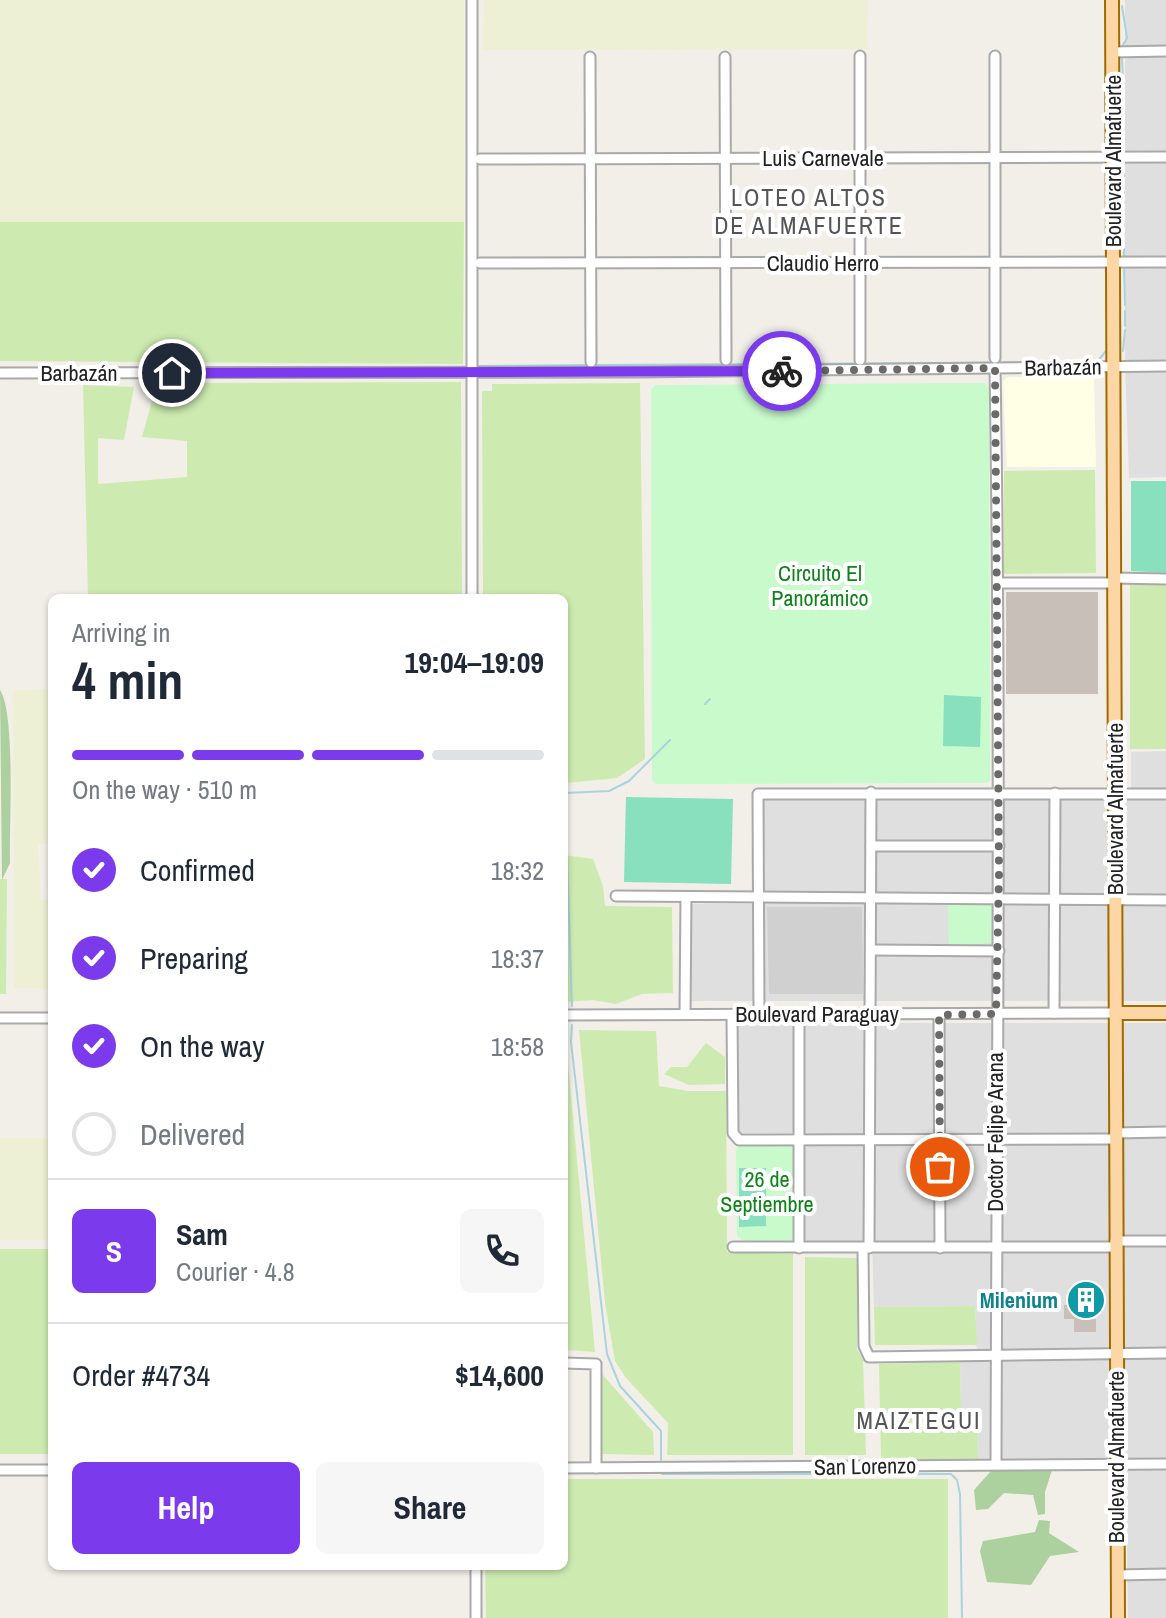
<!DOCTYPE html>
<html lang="en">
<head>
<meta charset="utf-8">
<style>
  :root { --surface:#fff; --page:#f6f6f7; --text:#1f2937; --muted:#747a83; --line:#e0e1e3; --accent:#7c3aed }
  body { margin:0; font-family:"Archivo Narrow",sans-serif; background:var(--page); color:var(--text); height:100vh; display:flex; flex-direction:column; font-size:30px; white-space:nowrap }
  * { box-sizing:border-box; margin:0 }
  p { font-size:26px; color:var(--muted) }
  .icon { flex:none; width:44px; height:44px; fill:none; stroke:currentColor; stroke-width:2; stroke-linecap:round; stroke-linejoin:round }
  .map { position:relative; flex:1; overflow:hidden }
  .sheet { position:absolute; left:48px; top:594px; width:520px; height:976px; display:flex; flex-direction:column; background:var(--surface); border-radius:12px; box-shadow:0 2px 6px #0004 }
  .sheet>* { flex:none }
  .pin { position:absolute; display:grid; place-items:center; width:68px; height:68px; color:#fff; margin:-34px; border:4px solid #fff; border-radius:50%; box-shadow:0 2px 8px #0007 }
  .courier { position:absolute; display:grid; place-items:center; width:80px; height:80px; margin:-40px; border:6px solid #7c3aed; border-radius:50%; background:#fff; color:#222; box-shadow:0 2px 10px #0007 }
  .overview em { font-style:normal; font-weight:800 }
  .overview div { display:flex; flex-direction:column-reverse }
  .overview { display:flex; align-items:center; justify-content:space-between; height:136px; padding:0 24px }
  h1 { font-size:52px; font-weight:800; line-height:60px }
  .bar { display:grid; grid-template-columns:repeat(4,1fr); gap:12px 8px; align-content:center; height:96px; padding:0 24px }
  .bar i { height:10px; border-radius:6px; background:var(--line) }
  .bar .selected { background:var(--accent) }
  .bar p { grid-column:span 4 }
  .line { display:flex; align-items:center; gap:20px; padding:0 24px; border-top:2px solid var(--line) }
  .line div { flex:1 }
  .round { display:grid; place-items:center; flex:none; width:84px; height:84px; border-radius:12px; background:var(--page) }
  ol { padding:0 24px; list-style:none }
  li { display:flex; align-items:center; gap:24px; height:88px }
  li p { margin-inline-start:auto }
  li .icon { padding:8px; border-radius:50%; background:var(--accent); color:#fff; stroke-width:4 }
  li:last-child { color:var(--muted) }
  li i { width:44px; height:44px; border:4px solid var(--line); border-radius:50% }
  .button { display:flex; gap:16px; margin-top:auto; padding:16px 24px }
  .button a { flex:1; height:92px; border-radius:12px; background:var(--accent); color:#fff; font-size:32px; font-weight:800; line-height:92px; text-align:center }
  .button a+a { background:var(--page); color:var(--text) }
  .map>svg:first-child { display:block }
  .residential { fill:#e0dfdf }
  .education { fill:#ffffe5 }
  .religious { fill:#d0d0d0 }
  .farmland { fill:#eef0d5 }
  .grass { fill:#cdebb0 }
  .forest { fill:#add19e }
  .park { fill:#c8facc }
  .pitch { fill:#88e0be }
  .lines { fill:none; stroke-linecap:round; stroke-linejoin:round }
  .stream { stroke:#aad3df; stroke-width:2 }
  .building { fill:#c7bfb8 }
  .minor-casing { stroke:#a9a9a9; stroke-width:13 }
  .major-casing { stroke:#a06b00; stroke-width:16 }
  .minor { stroke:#fff; stroke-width:9 }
  .major { stroke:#fcd6a4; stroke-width:12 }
  .done { stroke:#6b6a68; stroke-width:8; stroke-dasharray:0 14.4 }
  .route { stroke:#7c3aed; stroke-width:10 }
  .labels { text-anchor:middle; stroke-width:8; stroke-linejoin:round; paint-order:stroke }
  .street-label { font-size:22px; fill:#222; stroke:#fff }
  .park-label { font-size:22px; fill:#0c8416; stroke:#fff }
  .culture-label { font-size:22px; font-weight:bold; fill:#0d838f; stroke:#fff; text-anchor:end }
  .neighbourhood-label { font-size:24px; letter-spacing:2px; fill:#555; stroke:#fff }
</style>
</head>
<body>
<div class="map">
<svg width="1166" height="1618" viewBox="0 0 1166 1618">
  <rect width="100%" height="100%" fill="#f2efe9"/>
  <g class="residential">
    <path d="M1125 0H1166V477L1129 478 1125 360Z"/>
    <path d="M1166 751V1001H691V904H763V798L1131 799V752Z"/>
    <path d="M738 1023H1166V1618H1128L1126 1458 978 1459 977 1411 961 1410 960 1362 977 1360 975 1306 874 1307 872 1241 805 1242 804 1133H739Z"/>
  </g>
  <path class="education" d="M1008 377H1094L1096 467H1007L1003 381Z"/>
  <path class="religious" d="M767 907H862L863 994H769Z"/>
  <g class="farmland">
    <rect x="0" y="0" width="464" height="222"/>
    <path d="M484 0H868L867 49 483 50Z"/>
    <path d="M52 689V843L38 844 41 900H50L52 989 14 988 13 690Z"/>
    <rect x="0" y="1138" width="52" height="102"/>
  </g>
  <g class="grass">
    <path d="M0 222H464L463 364 0 361Z"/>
    <path d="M461 382 462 598H88L83 385 134 387 124 440 98 438V484L187 477V441L142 437 157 383Z"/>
    <path d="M640 383 645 759 617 778 566 783 564 598H483L482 391H492V384Z"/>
    <path d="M1095 470 1096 573 1004 574V471Z"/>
    <rect x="1130" y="585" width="36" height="164"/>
    <path d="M564 855 593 859 603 886 605 906 672 907 673 993 642 994 616 1004 593 1000 564 1002Z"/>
    <path d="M0 879H7L6 994H0Z"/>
    <path d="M579 1030 656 1031 659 1086 688 1091H726L727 1252 793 1254V1455H667L668 1423 626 1378 615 1361 605 1303Z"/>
    <path d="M564 1031H565L595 1352 564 1350Z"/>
    <path d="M706 1043 725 1057V1084L689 1085 664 1074 671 1067H687Z"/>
    <path d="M52 1249V1454H0V1249Z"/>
    <path d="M805 1257 858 1258 857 1349 863 1360 866 1455H805Z"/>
    <path d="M975 1306 977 1345H875L874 1307Z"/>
    <path d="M960 1362 961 1409 977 1410 978 1459 881 1460 879 1364Z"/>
    <path d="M602 1374 653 1432 654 1455 602 1454Z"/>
    <path d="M564 1479H948V1618H486L485 1566H564Z"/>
  </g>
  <g class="forest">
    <path d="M0 690C16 714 9 828 10 863L2 880Z"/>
    <path d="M1052 1470 1045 1492V1514L1038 1515 1033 1495 1004 1493 988 1509 976 1510 974 1490 991 1471Z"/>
    <path d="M1039 1520 1050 1521 1049 1533 1079 1552 1050 1556 1031 1585 987 1582 980 1551 983 1541 1035 1532Z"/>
  </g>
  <g class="park">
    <path d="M985 383 989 388 990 780 987 783 656 784 652 780 651 389 656 385Z"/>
    <path d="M948 903 993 904 994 943 949 946Z"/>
    <path d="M740 1144 796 1145 797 1237 793 1240 744 1241 737 1236 736 1150Z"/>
  </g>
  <g class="pitch">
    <path d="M1131 481H1166V573L1131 571Z"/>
    <path d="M944 695 981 697 980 747 943 746Z"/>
    <path d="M626 797 733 799 731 884 624 882Z"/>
    <path d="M739 1168H766V1226L739 1227Z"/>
  </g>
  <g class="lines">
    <g class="stream">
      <path d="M1122 6 1127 38 1122 47"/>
      <path d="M1122 59 1123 81"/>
      <path d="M1123 87V98"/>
      <path d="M1123 103V117"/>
      <path d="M1124 129V138"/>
      <path d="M1124 142V152"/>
      <path d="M1124 163V197"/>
      <path d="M1124 203V212"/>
      <path d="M1124 216V224"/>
      <path d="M1124 240V257"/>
      <path d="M1124 267 1125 305"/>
      <path d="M1125 311V326"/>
      <path d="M1123 351 1125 330"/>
      <path d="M594 365 1097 362 1106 351"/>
      <path d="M477 366 587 365"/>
      <path d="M477 598V379"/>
      <path d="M705 704 710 699"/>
      <path d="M572 1006 565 793 609 791 629 781 670 740"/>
      <path d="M572 1025 571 1042 607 1354 620 1386 661 1431V1460"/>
      <path d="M662 1474H951L957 1480 960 1494 962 1618"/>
    </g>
  </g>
  <g class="building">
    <rect x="1006" y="592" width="92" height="102"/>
    <path d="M1070 1295H1102V1305H1089V1319H1096V1332H1074V1319H1064V1305H1070Z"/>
  </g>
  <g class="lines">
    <g class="minor-casing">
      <g id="minor">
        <path d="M1112 52 1166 51"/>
        <path d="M860 56V360"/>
        <path d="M995 56V358"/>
        <path d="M590 57 591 362"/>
        <path d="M725 57 726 360"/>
        <path d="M480 159 1166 157"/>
        <path d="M480 263 1166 262"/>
        <path d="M995 368C1001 734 997 1099 996 1464"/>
        <path d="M0 373 639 372 1166 366"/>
        <path d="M1114 578 1166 579"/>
        <path d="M999 583H1114"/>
        <path d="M472 598V0"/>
        <path d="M871 846H999"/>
        <path d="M616 896 1166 900"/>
        <path d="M872 950 999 951"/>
        <path d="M1054 1013 1055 793"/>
        <path d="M685 1014 686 897"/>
        <path d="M564 1015 1115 1013"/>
        <path d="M732 1015 733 1133 739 1140 1115 1139"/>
        <path d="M759 1015 758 794H1166"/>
        <path d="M939 1015 940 1248"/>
        <path d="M0 1018H52"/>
        <path d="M1115 1133 1166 1132"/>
        <path d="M1115 1241H1166"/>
        <path d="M733 1247H1115"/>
        <path d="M799 1248V1014"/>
        <path d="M863 1248 864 1346 869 1357 1166 1353"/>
        <path d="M869 1248 871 792"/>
        <path d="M564 1363 596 1364V1468"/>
        <path d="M564 1468 1166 1464"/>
        <path d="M0 1470H52"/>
        <path d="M476 1566V1618"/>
        <path d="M1117 1575 1166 1574"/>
      </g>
    </g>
    <g class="major-casing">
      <g id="major">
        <path d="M1112 0 1118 1618"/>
        <path d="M1115 1013H1166"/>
      </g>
    </g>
    <use href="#minor" class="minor"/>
    <use href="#major" class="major"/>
  </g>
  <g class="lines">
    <path class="done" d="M782 371 995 368 999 872 996 1014 939 1015 940 1167"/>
    <path class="route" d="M172 373 782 371"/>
  </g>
  <defs>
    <g id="building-disc" transform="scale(2)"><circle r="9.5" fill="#0f9aa8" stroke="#fff"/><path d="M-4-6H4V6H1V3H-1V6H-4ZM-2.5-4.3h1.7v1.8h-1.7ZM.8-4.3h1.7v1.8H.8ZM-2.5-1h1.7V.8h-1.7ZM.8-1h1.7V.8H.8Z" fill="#fff"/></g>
  </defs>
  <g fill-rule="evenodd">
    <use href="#building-disc" x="1086" y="1300"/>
  </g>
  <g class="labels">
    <g class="street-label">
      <text x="823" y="166">Luis Carnevale</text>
      <text transform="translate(1113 161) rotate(-90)" y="8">Boulevard Almafuerte</text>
      <text x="823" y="271">Claudio Herro</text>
      <text transform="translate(1063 367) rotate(-1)" y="8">Barbazán</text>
      <text x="79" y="381">Barbazán</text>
      <text transform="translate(1115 809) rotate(-90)" y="8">Boulevard Almafuerte</text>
      <text x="817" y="1022">Boulevard Paraguay</text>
      <text transform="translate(995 1132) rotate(-90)" y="8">Doctor Felipe Arana</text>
      <text transform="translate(1116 1457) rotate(-90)" y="8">Boulevard Almafuerte</text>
      <text transform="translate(865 1466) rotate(-1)" y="8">San Lorenzo</text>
    </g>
    <g class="park-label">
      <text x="820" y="581">Circuito El<tspan x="820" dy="25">Panorámico</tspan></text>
      <text x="767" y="1187">26 de<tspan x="767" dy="25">Septiembre</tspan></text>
    </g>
    <g class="culture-label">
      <text x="1058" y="1308">Milenium</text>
    </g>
    <g class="neighbourhood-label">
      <text x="809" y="206">LOTEO ALTOS<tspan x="809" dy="28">DE ALMAFUERTE</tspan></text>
      <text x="919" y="1429">MAIZTEGUI</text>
    </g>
  </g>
</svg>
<div class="pin" style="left:940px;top:1167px;background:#ea580c"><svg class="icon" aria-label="bag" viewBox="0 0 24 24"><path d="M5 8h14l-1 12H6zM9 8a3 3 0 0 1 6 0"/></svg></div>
<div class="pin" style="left:172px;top:373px;background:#1f2937"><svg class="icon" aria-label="home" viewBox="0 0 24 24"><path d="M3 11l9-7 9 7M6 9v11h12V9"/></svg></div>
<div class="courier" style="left:782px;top:371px"><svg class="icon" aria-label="bike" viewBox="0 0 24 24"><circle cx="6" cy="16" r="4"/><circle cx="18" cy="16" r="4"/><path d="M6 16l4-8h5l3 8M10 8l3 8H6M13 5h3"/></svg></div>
<section class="sheet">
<div class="overview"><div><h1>4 min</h1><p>Arriving in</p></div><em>19:04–19:09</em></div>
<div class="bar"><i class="selected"></i><i class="selected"></i><i class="selected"></i><i></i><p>On the way · 510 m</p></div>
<ol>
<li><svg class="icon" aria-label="check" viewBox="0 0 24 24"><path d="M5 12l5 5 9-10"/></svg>Confirmed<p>18:32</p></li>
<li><svg class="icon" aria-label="check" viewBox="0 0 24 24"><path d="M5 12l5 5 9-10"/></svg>Preparing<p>18:37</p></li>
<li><svg class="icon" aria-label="check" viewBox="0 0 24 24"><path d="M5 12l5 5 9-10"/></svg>On the way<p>18:58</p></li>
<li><i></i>Delivered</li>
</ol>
<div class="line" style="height:144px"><b class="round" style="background:var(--accent);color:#fff">S</b><div><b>Sam</b><p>Courier · 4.8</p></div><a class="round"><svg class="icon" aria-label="phone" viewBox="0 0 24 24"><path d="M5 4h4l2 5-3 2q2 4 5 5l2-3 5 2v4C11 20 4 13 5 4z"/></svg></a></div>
<div class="line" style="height:104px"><div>Order #4734</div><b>$14,600</b></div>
<div class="button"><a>Help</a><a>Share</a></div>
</section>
</div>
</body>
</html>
